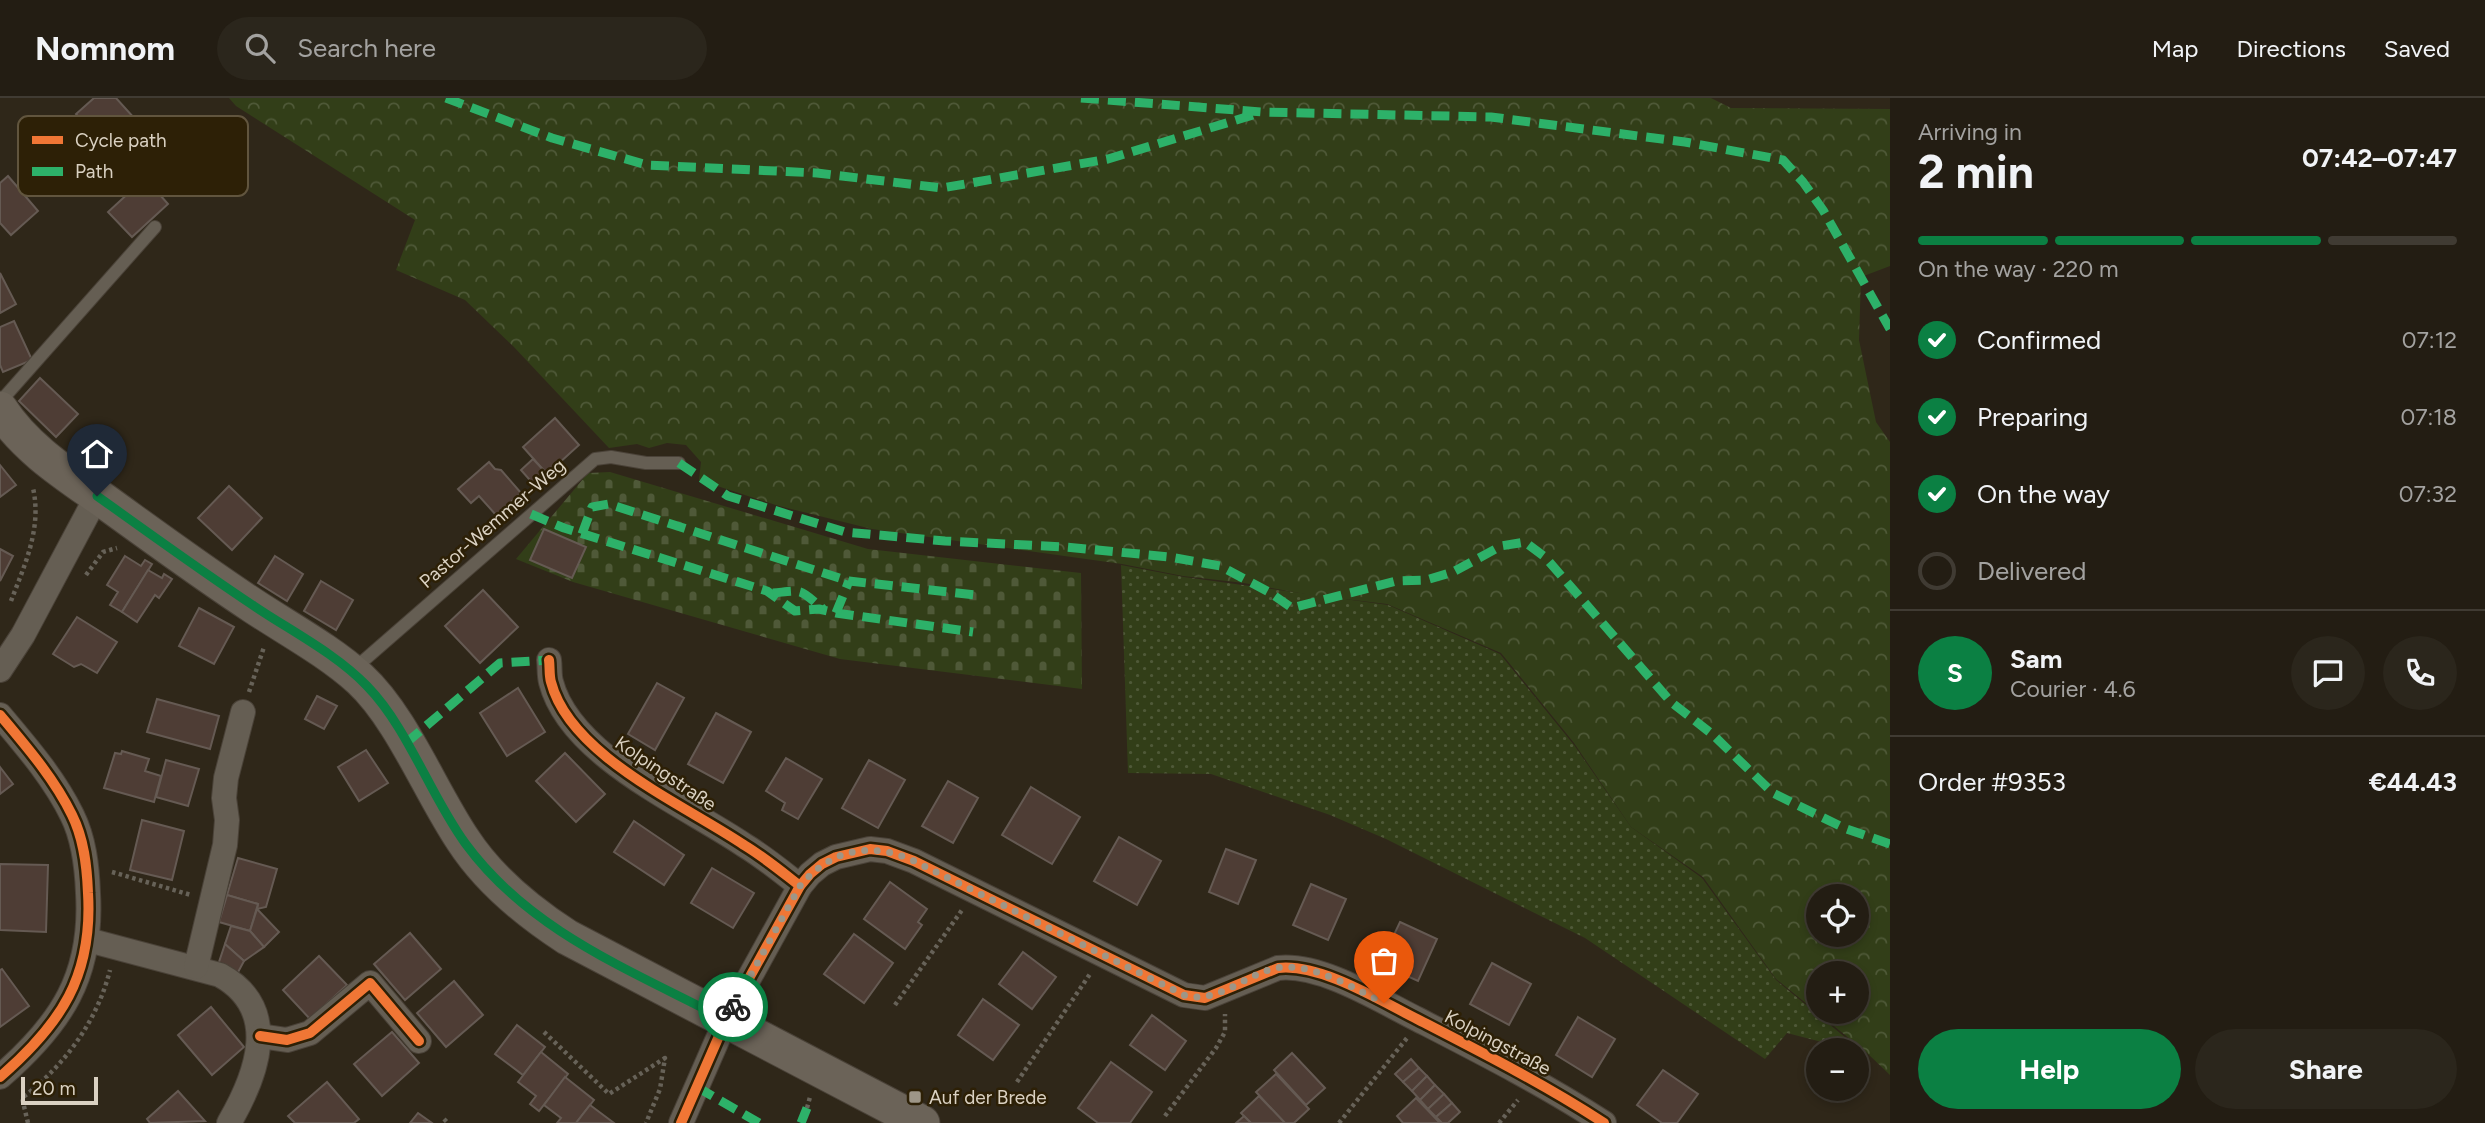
<!DOCTYPE html>
<html lang="en">
<head>
<meta charset="utf-8">
<style>
  :root { --surface:#231d13; --page:#2b261c; --text:#f1f3f6; --muted:#a3a2a0; --line:#403b33; --accent:#0b8043 }
  body { margin:0; font-family:Figtree,sans-serif; background:var(--page); color:var(--text); height:100vh; display:flex; flex-direction:column; font-size:26px; white-space:nowrap }
  * { box-sizing:border-box; margin:0 }
  p { font-size:23px; color:var(--muted) }
  .icon { flex:none; width:38px; height:38px; fill:none; stroke:currentColor; stroke-width:2; stroke-linecap:round; stroke-linejoin:round }
  .map { position:relative; flex:1; overflow:hidden }
  .panel { display:flex; flex-direction:column; background:var(--surface); width:595px }
  .panel>* { flex:none }
  .tools { position:absolute; left:1806px; top:786px; display:grid; gap:14px }
  .tools a { display:grid; place-items:center; width:63px; height:63px; border-radius:50%; background:var(--surface); box-shadow:0 4px 10px #0003,0 0 0 2px var(--line); font-size:35px }
  .scale { position:absolute; left:21px; bottom:18px; width:77px; box-sizing:border-box; padding-left:7px; border:4px solid #dad1c2; border-top:0; font-size:19px; line-height:24px; white-space:nowrap; color:#dad1c2; -webkit-text-stroke:5px #2d2006; paint-order:stroke }
  .pin { position:absolute; display:grid; place-items:center; width:60px; height:60px; color:#fff; margin:-72px -30px; border-radius:50% 50% 50% 0; rotate:-45deg; box-shadow:0 0 7px #0007 }
  .pin .icon { rotate:45deg }
  .courier { position:absolute; display:grid; place-items:center; width:70px; height:70px; margin:-35px; border:5px solid #0b8043; border-radius:50%; background:#fff; color:#222; box-shadow:0 2px 9px #0007 }
  .overview em { font-style:normal; font-weight:700 }
  .overview div { display:flex; flex-direction:column-reverse }
  .overview { display:flex; align-items:center; justify-content:space-between; height:119px; padding:0 28px }
  h1 { font-size:46px; font-weight:700; line-height:52px }
  .bar { display:grid; grid-template-columns:repeat(4,1fr); gap:10px 7px; align-content:center; height:84px; padding:0 28px }
  .bar i { height:9px; border-radius:5px; background:var(--line) }
  .bar .selected { background:var(--accent) }
  .bar p { grid-column:span 4 }
  .line { display:flex; align-items:center; gap:18px; padding:0 28px; border-top:2px solid var(--line) }
  .line div { flex:1 }
  .round { display:grid; place-items:center; flex:none; width:74px; height:74px; border-radius:37px; background:var(--page) }
  ol { padding:0 28px; list-style:none }
  li { display:flex; align-items:center; gap:21px; height:77px }
  li p { margin-inline-start:auto }
  li .icon { padding:7px; border-radius:50%; background:var(--accent); color:#fff; stroke-width:4 }
  li:last-child { color:var(--muted) }
  li i { width:38px; height:38px; border:4px solid var(--line); border-radius:50% }
  .button { display:flex; gap:14px; margin-top:auto; padding:14px 28px }
  .button a { flex:1; height:80px; border-radius:42px; background:var(--accent); color:#fff; font-size:28px; font-weight:700; line-height:80px; text-align:center }
  .button a+a { background:var(--page); color:var(--text) }
  header { display:flex; align-items:center; gap:42px; box-sizing:border-box; height:98px; padding:0 35px; background:var(--surface); border-bottom:2px solid var(--line) }
  header strong { font-size:33px }
  nav { display:flex; gap:38px; margin-inline-start:auto; font-size:24px }
  .search { width:490px; height:63px; background:var(--page); display:flex; align-items:center; gap:18px; box-sizing:border-box; padding:0 24px; border-radius:38px; color:var(--muted); font-size:26px }
  main { display:flex; flex:1; min-height:0 }
  .map>svg:first-child { display:block }
  .grass { fill:url(#grass-dots) }
  .forest { fill:url(#forest-crowns); fill-rule:evenodd }
  .cemetery { fill:url(#cemetery-stones) }
  .building { fill:#4e3d35; stroke:#655a53; stroke-width:2 }
  .lines { fill:none; stroke-linecap:round; stroke-linejoin:round }
  .service-casing { stroke:#4a4238; stroke-width:14 }
  .minor-casing { stroke:#4a4238; stroke-width:26 }
  .secondary-casing { stroke:#4a4238; stroke-width:37 }
  .path { stroke:#676258; stroke-width:4.5; stroke-dasharray:3.5 3.5; stroke-linecap:butt }
  .service { stroke:#655e53; stroke-width:12 }
  .minor { stroke:#655e53; stroke-width:24 }
  .secondary { stroke:#6b6358; stroke-width:35 }
  .quiet { stroke:#2db169; stroke-width:9; stroke-dasharray:18 9; stroke-linecap:butt }
  .cycleway-casing { stroke:#2d2006; stroke-width:15 }
  .cycleway { stroke:#f07635; stroke-width:10 }
  .done { stroke:#9e9687; stroke-width:7; stroke-dasharray:0 12.6 }
  .route { stroke:#0b8043; stroke-width:9 }
  .poi-dot { fill:#9e9687; stroke:#2d2006; stroke-width:2.5 }
  .labels { text-anchor:middle; stroke-width:5; stroke-linejoin:round; paint-order:stroke }
  .street-label { font-size:19px; fill:#dad1c2; stroke:#2d2006 }
  .poi-label { font-size:19px; fill:#dad1c2; stroke:#2d2006; text-anchor:start }
  .key { fill:#2d2006; stroke:#61553e; stroke-width:2 }
  .key-label { font-size:19px; fill:#dad1c2 }
</style>
</head>
<body>
<header>
<strong>Nomnom</strong>
<div class="search"><svg class="icon" aria-label="search" viewBox="0 0 24 24"><circle cx="10" cy="10" r="6"/><path d="M15 15l6 6"/></svg>Search here</div>
<nav><a>Map</a><a>Directions</a><a>Saved</a></nav>
</header>
<main>
<div class="map">
<svg width="1890" height="1025" viewBox="0 0 1890 1025">
  <defs>
    <pattern id="grass-dots" width="8" height="8" patternUnits="userSpaceOnUse" patternTransform="scale(1.75)"><rect width="8" height="8" fill="#323e18"/><path d="M2 2h.1M6 6h.1" fill="none" stroke="#4f5938" stroke-width="1.8" stroke-linecap="round"/></pattern>
    <pattern id="forest-crowns" width="20" height="18" patternUnits="userSpaceOnUse" patternTransform="scale(1.75)"><rect width="20" height="18" fill="#323e18"/><path d="M2 6a3 3 0 1 1 6 0M12 15a3 3 0 1 1 6 0" fill="none" stroke="#4f5938"/></pattern>
    <pattern id="cemetery-stones" width="16" height="16" patternUnits="userSpaceOnUse" patternTransform="scale(1.75)"><rect width="16" height="16" fill="#323e18"/><path d="M2 7V4a2 2 0 0 1 4 0v3zM10 15v-3a2 2 0 0 1 4 0v3z" fill="#4f5938"/></pattern>
  </defs>
  <rect width="100%" height="100%" fill="#2f2719"/>
  <path class="grass" d="M1121 467 1184 479 1388 507 1500 556 1574 647 1631 729 1702 780 1776 882 1864 955 1787 935 1765 961 1585 840 1386 741 1330 717 1211 676 1128 675Z"/>
  <path class="forest" d="M229 0H1711L1731 10 1890 11V168L1861 179 1859 242 1876 324 1890 344V977L1866 954 1776 881 1703 779 1631 729 1574 645 1501 555 1387 506 1311 497 1244 485 1183 478 1122 466 872 431 779 408 699 382 701 364 686 347 667 345 649 350 637 346 609 350 513 248 465 202 396 172 415 122 236 8ZM1818 798H1857V836H1818ZM1818 875H1857V914H1818Z"/>
  <path class="cemetery" d="M610 374 868 451 1081 475 1082 591 840 561 573 484 516 461 588 375Z"/>
  <g class="building">
    <path d="M94 0H116L135 21 106 48 76 16Z"/>
    <path d="M8 78 38 113 11 137 0 125V85Z"/>
    <path d="M145 80 168 106 132 139 108 114Z"/>
    <path d="M0 175 16 206 0 215Z"/>
    <path d="M14 223 32 262 3 274 0 267V229Z"/>
    <path d="M40 280 78 316 56 339 19 303Z"/>
    <path d="M555 320 579 347 547 376 523 349Z"/>
    <path d="M533 361 547 376 536 389 521 372Z"/>
    <path d="M489 364 495 371 501 372 521 395 496 417 479 398 471 405 458 391Z"/>
    <path d="M0 367 16 387 0 399Z"/>
    <path d="M229 388 262 420 232 452 198 420Z"/>
    <path d="M544 431 586 449 572 480 530 462Z"/>
    <path d="M0 451 13 458 0 483Z"/>
    <path d="M125 458 141 468 145 462 152 466 122 514 110 507 118 494 107 487Z"/>
    <path d="M275 458 303 476 287 503 258 485Z"/>
    <path d="M148 472 162 480 164 476 172 481 159 500 155 497 137 524 122 514Z"/>
    <path d="M321 483 353 502 336 532 304 513Z"/>
    <path d="M483 492 518 529 480 565 445 528Z"/>
    <path d="M199 510 234 529 214 566 179 548Z"/>
    <path d="M77 519 117 544 97 575 81 566 74 569 53 556Z"/>
    <path d="M657 585 684 600 655 652 628 636Z"/>
    <path d="M518 590 545 634 507 658 480 615Z"/>
    <path d="M317 598 337 608 324 631 305 621Z"/>
    <path d="M157 601 219 618 210 651 147 634Z"/>
    <path d="M716 615 751 634 723 685 688 666Z"/>
    <path d="M366 652 388 685 359 703 338 669Z"/>
    <path d="M122 653 149 661 145 673 161 678 154 704 104 690 115 655 121 656Z"/>
    <path d="M565 655 605 696 576 724 536 683Z"/>
    <path d="M786 660 822 681 798 721 782 712 785 705 766 693Z"/>
    <path d="M166 662 199 671 188 708 156 699Z"/>
    <path d="M869 662 905 682 878 730 842 710Z"/>
    <path d="M0 669 13 686 0 696Z"/>
    <path d="M948 683 978 700 953 745 922 728Z"/>
    <path d="M1031 689 1080 719 1052 766 1002 737Z"/>
    <path d="M142 722 184 733 172 782 130 772Z"/>
    <path d="M634 723 684 757 664 787 614 754Z"/>
    <path d="M1119 739 1161 763 1137 807 1094 783Z"/>
    <path d="M1226 751 1256 762 1238 806 1209 794Z"/>
    <path d="M238 760 277 771 266 809 257 811 258 806 227 797Z"/>
    <path d="M0 766 48 767 46 834 0 832Z"/>
    <path d="M712 770 754 795 733 830 691 805Z"/>
    <path d="M890 784 927 811 918 824 922 827 905 851 864 821Z"/>
    <path d="M1311 786 1346 801 1328 842 1293 827Z"/>
    <path d="M227 797 258 806 250 833 219 824Z"/>
    <path d="M257 811 279 834 264 849 250 833Z"/>
    <path d="M1400 824 1437 841 1418 883 1380 866Z"/>
    <path d="M231 828 250 833 264 849 244 863 225 846Z"/>
    <path d="M410 835 441 871 405 902 374 866Z"/>
    <path d="M854 836 893 865 864 905 824 876Z"/>
    <path d="M225 846 244 863 236 878 217 870Z"/>
    <path d="M1023 854 1056 879 1032 911 999 886Z"/>
    <path d="M319 858 347 887 310 921 283 892Z"/>
    <path d="M1492 865 1531 886 1509 927 1470 906Z"/>
    <path d="M2 871 29 908 0 929V872Z"/>
    <path d="M454 883 483 917 446 949 417 915Z"/>
    <path d="M983 901 1019 927 993 962 958 937Z"/>
    <path d="M211 909 244 949 212 977 178 937Z"/>
    <path d="M1152 917 1186 943 1165 972 1130 947Z"/>
    <path d="M1578 919 1615 941 1592 979 1556 957Z"/>
    <path d="M517 927 545 949 523 977 495 956Z"/>
    <path d="M392 934 419 965 382 998 354 966Z"/>
    <path d="M541 954 568 976 539 1013 530 1006 536 998 518 984Z"/>
    <path d="M1292 955 1325 990 1306 1007 1274 972Z"/>
    <path d="M1411 961 1419 970 1403 984 1395 976Z"/>
    <path d="M1111 964 1152 994 1130 1025H1098L1078 1010Z"/>
    <path d="M1419 970 1427 978 1412 993 1403 984Z"/>
    <path d="M1663 972 1698 996 1677 1025H1662L1637 1007Z"/>
    <path d="M1276 976 1309 1011 1294 1025H1285L1256 994Z"/>
    <path d="M1427 978 1435 987 1420 1002 1412 993Z"/>
    <path d="M565 979 594 1002 576 1025H557L561 1020 544 1007Z"/>
    <path d="M327 984 359 1021 354 1025H295L288 1018Z"/>
    <path d="M1435 987 1444 996 1428 1011 1420 1002Z"/>
    <path d="M178 993 205 1023 150 1025 147 1021Z"/>
    <path d="M1444 996 1452 1005 1436 1019 1428 1011Z"/>
    <path d="M1259 998 1285 1025H1251L1241 1015Z"/>
    <path d="M1416 1000 1440 1025H1403L1397 1018Z"/>
    <path d="M1452 1005 1460 1014 1448 1025H1442L1436 1019Z"/>
    <path d="M590 1007 614 1025H576Z"/>
    <path d="M418 1015 432 1025H410Z"/>
    <path d="M1244 1018 1251 1025H1236Z"/>
  </g>
  <g class="lines">
    <g class="service-casing">
      <g id="service">
        <path d="M0 304 155 129"/>
        <path d="M354 571 595 361 611 359 646 365H679"/>
      </g>
    </g>
    <g class="minor-casing">
      <g id="minor">
        <path d="M549 562C550 569 549 577 551 584 570 658 685 707 744 747 764 759 782 774 800 788"/>
        <path d="M0 572 23 537 97 398"/>
        <path d="M0 617C26 648 54 680 72 717 84 741 87 768 88 795 93 878 61 926 0 979"/>
        <path d="M88 842 220 877C282 911 257 977 229 1025"/>
        <path d="M196 869 225 747 227 722 224 700 226 680 243 614"/>
        <path d="M260 938 287 942 310 935 370 885 419 943"/>
        <path d="M681 1025 726 922 800 788 810 776 822 766 836 759 870 751 887 753 914 763 1184 897 1205 900 1278 870C1320 865 1379 902 1417 921 1481 954 1544 986 1604 1025"/>
      </g>
    </g>
    <g class="secondary-casing">
      <path id="secondary" d="M0 311C25 350 66 376 103 402 153 438 203 475 255 509 290 532 329 553 360 581 402 620 430 693 463 742 489 782 527 813 567 839L922 1025"/>
    </g>
    <g class="path">
      <path d="M86 477 103 454 117 450"/>
      <path d="M11 503C25 466 42 430 33 390"/>
      <path d="M249 594 264 549"/>
      <path d="M112 774 191 797"/>
      <path d="M895 907 962 812"/>
      <path d="M544 934 609 996 665 960 660 991 646 1025"/>
      <path d="M1017 984 1090 876"/>
      <path d="M807 1010 810 999"/>
      <path d="M1165 1018 1216 950 1225 934V916"/>
      <path d="M444 1021 448 1025"/>
      <path d="M28 1025 22 1000C64 968 97 924 110 872"/>
      <path d="M1339 1025 1407 940"/>
      <path d="M1499 1025 1518 1002"/>
    </g>
    <use href="#service" class="service"/>
    <use href="#minor" class="minor"/>
    <use href="#secondary" class="secondary"/>
    <g class="quiet">
      <path d="M446 0 552 40 647 67 817 75 942 90 1108 61 1256 16"/>
      <path d="M1081 0 1262 14 1491 19 1685 44 1783 62 1803 84 1823 112 1890 231"/>
      <path d="M679 365 728 398 845 434 945 443 1066 449 1170 459 1220 468 1269 494 1292 510 1396 483 1426 482 1453 474 1501 448 1525 444 1545 459 1671 604 1712 636 1773 695 1844 730 1890 746"/>
      <path d="M531 416 564 430 767 493 795 513 819 511 836 515 973 534"/>
      <path d="M582 436 592 409 609 406 849 483 976 497"/>
      <path d="M773 495C805 492 798 490 823 511"/>
      <path d="M836 515 849 483"/>
      <path d="M406 645 500 565 549 562"/>
      <path d="M697 989 759 1025"/>
      <path d="M801 1025 807 1010"/>
    </g>
    <g class="cycleway-casing">
      <g id="cycleway">
        <path d="M549 562C550 569 549 577 551 584 570 658 685 707 744 747 764 759 782 774 800 788"/>
        <path d="M0 617C26 648 54 680 72 717 84 741 87 768 88 795 93 878 61 926 0 979"/>
        <path d="M260 938 287 942 310 935 370 885 419 943"/>
        <path d="M681 1025 726 922 800 788 810 776 822 766 836 759 870 751 887 753 914 763 1184 897 1205 900 1278 870C1320 865 1379 902 1417 921 1481 954 1544 986 1604 1025"/>
      </g>
    </g>
    <use href="#cycleway" class="cycleway"/>
  </g>
  <g class="lines">
    <path class="done" d="M733 909 800 788C831 751 871 743 914 763L1184 897C1222 908 1250 869 1287 869 1320 869 1355 891 1384 905"/>
    <path class="route" d="M97 398C149 435 201 473 254 508 291 533 335 555 367 588 408 630 430 697 465 745 530 834 631 872 726 922L733 909"/>
  </g>
  <rect class="poi-dot" x="908" y="992" width="14" height="14" rx="3.5"/>
  <g class="labels">
    <g class="street-label">
      <text transform="translate(492 425) rotate(-41)" y="7">Pastor-Wemmer-Weg</text>
      <text transform="translate(666 675) rotate(34)" y="7">Kolpingstraße</text>
      <text transform="translate(1498 944) rotate(28)" y="7">Kolpingstraße</text>
    </g>
    <g class="poi-label">
      <text x="929" y="1006">Auf der Brede</text>
    </g>
  </g>
  <rect x="18" y="18" width="230" height="80" rx="10" class="key"/>
  <rect x="32" y="38" width="31" height="8" fill="#f07635"/>
  <rect x="32" y="69" width="31" height="9" fill="#2db169"/>
  <g class="key-label">
    <text x="75" y="49">Cycle path</text>
    <text x="75" y="80">Path</text>
  </g>
</svg>
<div class="tools">
<a><svg class="icon" aria-label="locate" viewBox="0 0 24 24"><circle cx="12" cy="12" r="6"/><path d="M12 2v4M12 18v4M2 12h4M18 12h4"/></svg></a>
<a>+</a>
<a>−</a>
</div>
<div class="scale">20 m</div>
<div class="pin" style="left:1384px;top:905px;background:#ea580c"><svg class="icon" aria-label="bag" viewBox="0 0 24 24"><path d="M5 8h14l-1 12H6zM9 8a3 3 0 0 1 6 0"/></svg></div>
<div class="pin" style="left:97px;top:398px;background:#1f2937"><svg class="icon" aria-label="home" viewBox="0 0 24 24"><path d="M3 11l9-7 9 7M6 9v11h12V9"/></svg></div>
<div class="courier" style="left:733px;top:909px"><svg class="icon" aria-label="bike" viewBox="0 0 24 24"><circle cx="6" cy="16" r="4"/><circle cx="18" cy="16" r="4"/><path d="M6 16l4-8h5l3 8M10 8l3 8H6M13 5h3"/></svg></div>
</div>
<section class="panel">
<div class="overview"><div><h1>2 min</h1><p>Arriving in</p></div><em>07:42–07:47</em></div>
<div class="bar"><i class="selected"></i><i class="selected"></i><i class="selected"></i><i></i><p>On the way · 220 m</p></div>
<ol>
<li><svg class="icon" aria-label="check" viewBox="0 0 24 24"><path d="M5 12l5 5 9-10"/></svg>Confirmed<p>07:12</p></li>
<li><svg class="icon" aria-label="check" viewBox="0 0 24 24"><path d="M5 12l5 5 9-10"/></svg>Preparing<p>07:18</p></li>
<li><svg class="icon" aria-label="check" viewBox="0 0 24 24"><path d="M5 12l5 5 9-10"/></svg>On the way<p>07:32</p></li>
<li><i></i>Delivered</li>
</ol>
<div class="line" style="height:126px"><b class="round" style="background:var(--accent);color:#fff">S</b><div><b>Sam</b><p>Courier · 4.6</p></div><a class="round"><svg class="icon" aria-label="chat" viewBox="0 0 24 24"><path d="M4 5h16v11H9l-5 4z"/></svg></a><a class="round"><svg class="icon" aria-label="phone" viewBox="0 0 24 24"><path d="M5 4h4l2 5-3 2q2 4 5 5l2-3 5 2v4C11 20 4 13 5 4z"/></svg></a></div>
<div class="line" style="height:91px"><div>Order #9353</div><b>€44.43</b></div>
<div class="button"><a>Help</a><a>Share</a></div>
</section>
</main>
</body>
</html>
